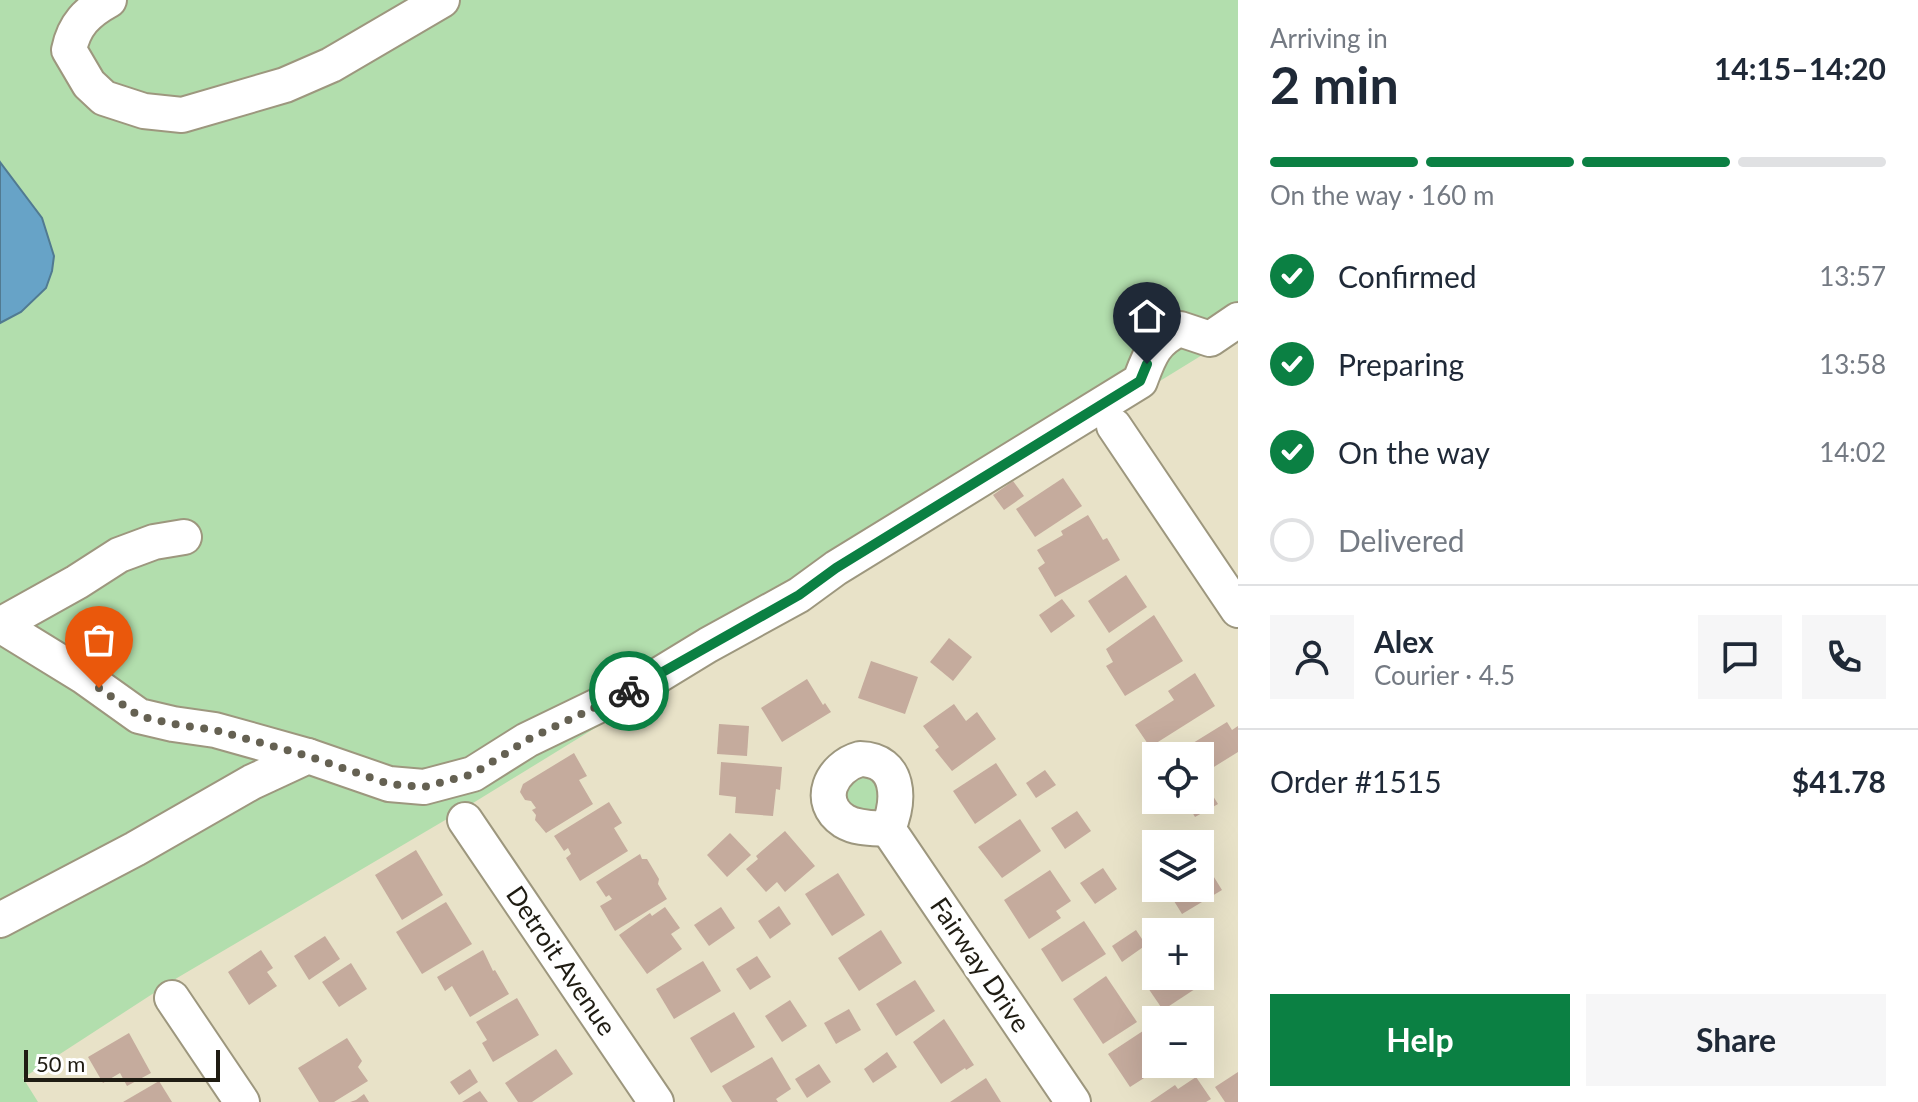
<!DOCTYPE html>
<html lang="en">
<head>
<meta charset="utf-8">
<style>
  :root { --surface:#fff; --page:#f6f6f7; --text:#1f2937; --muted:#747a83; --line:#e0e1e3; --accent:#0b8043 }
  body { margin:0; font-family:Lato,sans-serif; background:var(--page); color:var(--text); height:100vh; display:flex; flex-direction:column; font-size:30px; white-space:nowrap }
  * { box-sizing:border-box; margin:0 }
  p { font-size:26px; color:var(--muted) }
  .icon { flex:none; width:44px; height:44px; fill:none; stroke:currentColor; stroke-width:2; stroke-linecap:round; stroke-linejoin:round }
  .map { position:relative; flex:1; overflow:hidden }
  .details { display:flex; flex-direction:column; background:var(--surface); width:680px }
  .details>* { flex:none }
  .fabs { position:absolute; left:1142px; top:742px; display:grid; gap:16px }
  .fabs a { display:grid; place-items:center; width:72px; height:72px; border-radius:0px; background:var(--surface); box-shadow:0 8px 32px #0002; font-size:40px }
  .scale { position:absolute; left:24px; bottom:20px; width:196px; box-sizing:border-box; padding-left:8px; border:4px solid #1f1c13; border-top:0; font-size:22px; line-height:28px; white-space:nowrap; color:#1f1c13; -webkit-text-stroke:6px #fff; paint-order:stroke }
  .pin { position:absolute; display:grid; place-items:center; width:68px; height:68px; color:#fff; margin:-82px -34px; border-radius:50% 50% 50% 0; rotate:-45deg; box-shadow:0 0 8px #0007 }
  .pin .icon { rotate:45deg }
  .courier { position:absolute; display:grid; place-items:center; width:80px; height:80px; margin:-40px; border:6px solid #0b8043; border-radius:50%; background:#fff; color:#222; box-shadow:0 2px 10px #0007 }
  .overview em { font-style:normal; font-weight:700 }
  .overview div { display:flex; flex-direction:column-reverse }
  .overview { display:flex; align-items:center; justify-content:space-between; height:136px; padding:0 32px }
  h1 { font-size:52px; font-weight:700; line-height:60px }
  .bar { display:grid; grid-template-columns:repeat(4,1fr); gap:12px 8px; align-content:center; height:96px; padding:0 32px }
  .bar i { height:10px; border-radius:6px; background:var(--line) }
  .bar .on { background:var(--accent) }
  .bar p { grid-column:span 4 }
  .line { display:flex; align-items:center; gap:20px; padding:0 32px; border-top:2px solid var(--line) }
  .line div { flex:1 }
  .round { display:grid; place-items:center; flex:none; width:84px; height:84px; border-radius:0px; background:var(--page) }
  ol { padding:0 32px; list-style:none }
  li { display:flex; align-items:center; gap:24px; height:88px }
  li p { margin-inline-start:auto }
  li .icon { padding:8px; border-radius:50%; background:var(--accent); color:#fff; stroke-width:4 }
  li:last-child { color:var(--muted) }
  li i { width:44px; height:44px; border:4px solid var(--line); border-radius:50% }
  .cta { display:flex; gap:16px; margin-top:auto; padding:16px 32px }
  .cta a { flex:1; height:92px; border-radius:0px; background:var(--accent); color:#fff; font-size:32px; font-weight:700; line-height:92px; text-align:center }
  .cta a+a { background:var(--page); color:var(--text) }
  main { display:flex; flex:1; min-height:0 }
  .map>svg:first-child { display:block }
  .green { fill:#b2dead }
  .water { fill:#67a3c7; stroke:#517a91; stroke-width:2 }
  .building { fill:#c5ab9d }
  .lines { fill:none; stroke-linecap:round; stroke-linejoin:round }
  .minor-casing { stroke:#9d977e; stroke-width:38 }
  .minor { stroke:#fff; stroke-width:34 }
  .done { stroke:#656152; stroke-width:8; stroke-dasharray:0 14.4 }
  .route { stroke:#0b8043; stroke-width:10 }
  .labels { text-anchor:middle; stroke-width:8; stroke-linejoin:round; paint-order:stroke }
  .street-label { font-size:26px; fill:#1f1c13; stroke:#fff }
</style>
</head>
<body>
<main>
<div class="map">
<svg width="1238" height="1102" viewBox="0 0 1238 1102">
  <rect width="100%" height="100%" fill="#e8e2c8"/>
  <g class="green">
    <path d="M0 0H1238V333L447 819 177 978 23 1078 38 1102H0Z"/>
    <path d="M858 773 881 783 877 810C861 817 855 811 843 800L845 783Z"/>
  </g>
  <path class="water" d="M0 162 42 218 54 256 52 271 46 288 21 312 0 323Z"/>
  <g class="building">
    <path d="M1063 478 1082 506 1035 537 1016 509Z"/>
    <path d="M1013 481 1024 496 1004 510 993 495Z"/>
    <path d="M1088 515 1103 540 1107 538 1120 560 1055 597 1038 568 1045 563 1037 550 1063 535 1061 531Z"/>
    <path d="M1126 575 1147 607 1109 633 1088 601Z"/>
    <path d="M1062 599 1075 616 1051 633 1039 615Z"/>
    <path d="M1154 615 1183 661 1125 696 1106 666 1113 662 1106 649Z"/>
    <path d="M949 638 972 657 953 681 930 662Z"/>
    <path d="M871 661 918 677 905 714 858 698Z"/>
    <path d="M1195 673 1215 706 1150 747 1135 725 1174 700 1168 691Z"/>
    <path d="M807 679 823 705 825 703 831 712 782 742 761 708Z"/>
    <path d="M954 704 966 721 977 712 996 739 952 771 935 750 939 747 923 726Z"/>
    <path d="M1227 722 1232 730 1238 726V752L1209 770 1193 743Z"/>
    <path d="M719 724 749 726 747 756 717 754Z"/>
    <path d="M574 753 587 776 579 780 593 804 546 833 535 820 536 815 532 810 536 808 531 801 525 800 520 792 523 784Z"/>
    <path d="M721 762 782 767 780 790 776 789 773 816 735 813 736 797 719 795Z"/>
    <path d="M996 763 1017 795 975 824 953 791Z"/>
    <path d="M1045 770 1056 785 1036 798 1026 783Z"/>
    <path d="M1208 788 1218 804 1195 817 1185 800H1200V792Z"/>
    <path d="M1156 794V800H1176L1160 811 1151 797Z"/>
    <path d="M609 802 622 823 614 828 628 851 580 881 566 858 571 854 568 848 564 851 554 836Z"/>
    <path d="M1077 811 1091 831 1065 849 1051 828Z"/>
    <path d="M1020 819 1041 851 1002 878 978 847Z"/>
    <path d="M785 831 815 866 785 892 777 882 766 892 746 869 758 859 756 856Z"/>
    <path d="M730 833 751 855 727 877 707 855Z"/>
    <path d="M416 850 443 895 402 920 375 875Z"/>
    <path d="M640 854 642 859H647L659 879 658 884 667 899 615 931 600 906 612 899 609 895 606 897 596 882Z"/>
    <path d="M1204 861 1222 890 1182 914 1166 888H1200V863Z"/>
    <path d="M1103 868 1117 889 1095 904 1080 883Z"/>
    <path d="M1050 870 1071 901 1056 911 1061 918 1029 939 1004 900Z"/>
    <path d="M838 873 865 915 832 936 805 894Z"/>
    <path d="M446 902 472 944 422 974 396 932Z"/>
    <path d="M779 906 791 924 770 939 758 921Z"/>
    <path d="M665 907 680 928 671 934 682 949 647 974 619 935 650 913 652 916Z"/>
    <path d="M721 907 735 928 709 946 694 925Z"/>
    <path d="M1084 921 1106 954 1062 982 1041 949Z"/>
    <path d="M881 930 902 963 859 991 838 958Z"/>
    <path d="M1136 930 1146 945 1122 962 1112 946Z"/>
    <path d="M325 936 340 959 309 980 294 956Z"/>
    <path d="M261 950 273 968 267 972 277 986 249 1005 228 972Z"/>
    <path d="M483 950 493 971 495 970 509 994 470 1017 452 986 445 991 437 977Z"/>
    <path d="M757 956 771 977 750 990 736 969Z"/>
    <path d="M703 961 721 991 674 1019 656 989Z"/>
    <path d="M351 963 367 989 339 1007 322 982Z"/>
    <path d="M1106 976 1137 1022 1103 1044 1073 999Z"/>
    <path d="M1165 976H1186L1195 989 1163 1010 1148 988Z"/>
    <path d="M915 980 935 1011 896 1036 876 1004Z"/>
    <path d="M517 998 539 1035 493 1062 482 1043 487 1040 476 1022Z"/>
    <path d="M790 1000 807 1026 782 1042 765 1016Z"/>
    <path d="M849 1009 861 1030 836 1044 824 1023Z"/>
    <path d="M734 1012 755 1047 711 1073 690 1038Z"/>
    <path d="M944 1019 974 1065 966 1070 965 1068 941 1084 913 1042Z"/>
    <path d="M1152 1025 1156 1030V1064H1166L1130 1087 1108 1054Z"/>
    <path d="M129 1033 151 1073 127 1086 120 1073 103 1083 88 1057Z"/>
    <path d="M347 1038 362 1061 358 1067 368 1081 334 1102H319L298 1068Z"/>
    <path d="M556 1049 573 1074 532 1102H518L505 1083Z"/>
    <path d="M887 1052 897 1067 873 1083 864 1069Z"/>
    <path d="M772 1057 791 1089 776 1099 778 1102H732L722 1086Z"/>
    <path d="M819 1064 831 1082 807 1098 795 1079Z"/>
    <path d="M470 1069 478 1082 459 1095 450 1082Z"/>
    <path d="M1238 1072V1102H1225L1215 1087Z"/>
    <path d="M1196 1077 1211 1099 1206 1102H1150L1175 1085 1178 1089Z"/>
    <path d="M986 1078 1001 1102H950Z"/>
    <path d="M159 1081 172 1102H123Z"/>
    <path d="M480 1091 488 1102H462Z"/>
    <path d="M364 1094 369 1102H350L356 1100Z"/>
  </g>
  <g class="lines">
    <g class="minor-casing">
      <g id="minor">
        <path d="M109 0C87 12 74 25 69 50L89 84 104 98 144 111 182 115 285 85 331 65 442 0"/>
        <path d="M1114 426 1238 610"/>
        <path d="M0 625 83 676 139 716 173 724 215 730 308 756"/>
        <path d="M0 625 77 582 119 555 154 542 184 537"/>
        <path d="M860 759C901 760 900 800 888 829 874 828 857 829 844 821 815 802 831 767 860 759Z"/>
        <path d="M465 820 656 1102"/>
        <path d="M888 829 1073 1102"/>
        <path d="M0 920 135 849 252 782 308 756 389 784 424 787 473 774 527 740 649 681 708 645 799 595 836 568 1140 381C1149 357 1154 340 1180 329L1210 339 1238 320"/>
        <path d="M172 998 242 1102"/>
      </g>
    </g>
    <use href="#minor" class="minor"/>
  </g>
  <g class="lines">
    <path class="done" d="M99 688 139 716 173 724 215 730 308 756 389 784 424 787 473 774 527 740 629 691"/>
    <path class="route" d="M629 691 799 595 836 568 1140 381 1147 364"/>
  </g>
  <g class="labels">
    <g class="street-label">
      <text transform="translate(561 961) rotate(56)" y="9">Detroit Avenue</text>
      <text transform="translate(980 965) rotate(56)" y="9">Fairway Drive</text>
    </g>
  </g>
</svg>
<div class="fabs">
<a><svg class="icon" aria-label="locate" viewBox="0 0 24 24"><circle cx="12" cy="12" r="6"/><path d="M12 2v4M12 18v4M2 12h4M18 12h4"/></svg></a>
<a><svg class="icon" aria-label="layers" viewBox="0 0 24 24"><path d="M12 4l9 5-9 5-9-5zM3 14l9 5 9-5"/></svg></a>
<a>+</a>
<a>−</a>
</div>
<div class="scale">50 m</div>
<div class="pin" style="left:99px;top:688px;background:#ea580c"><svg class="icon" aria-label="bag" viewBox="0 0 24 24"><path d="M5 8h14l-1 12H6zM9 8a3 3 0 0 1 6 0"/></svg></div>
<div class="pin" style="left:1147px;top:364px;background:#1f2937"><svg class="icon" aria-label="home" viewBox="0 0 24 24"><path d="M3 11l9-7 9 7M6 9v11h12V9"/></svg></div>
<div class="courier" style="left:629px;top:691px"><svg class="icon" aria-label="bike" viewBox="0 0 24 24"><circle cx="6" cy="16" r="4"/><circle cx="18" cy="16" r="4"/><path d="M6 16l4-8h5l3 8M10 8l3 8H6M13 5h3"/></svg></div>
</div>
<section class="details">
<div class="overview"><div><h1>2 min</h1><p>Arriving in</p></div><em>14:15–14:20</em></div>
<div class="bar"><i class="on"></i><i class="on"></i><i class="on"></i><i></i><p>On the way · 160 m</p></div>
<ol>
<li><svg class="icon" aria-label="check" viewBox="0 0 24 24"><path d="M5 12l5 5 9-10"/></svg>Confirmed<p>13:57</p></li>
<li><svg class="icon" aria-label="check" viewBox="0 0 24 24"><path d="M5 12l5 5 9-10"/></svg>Preparing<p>13:58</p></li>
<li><svg class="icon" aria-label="check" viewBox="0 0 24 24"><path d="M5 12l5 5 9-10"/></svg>On the way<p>14:02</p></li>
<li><i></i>Delivered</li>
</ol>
<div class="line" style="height:144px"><a class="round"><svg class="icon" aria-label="person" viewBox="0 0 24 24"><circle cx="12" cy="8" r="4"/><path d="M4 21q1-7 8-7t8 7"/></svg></a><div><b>Alex</b><p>Courier · 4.5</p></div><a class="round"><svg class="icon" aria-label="chat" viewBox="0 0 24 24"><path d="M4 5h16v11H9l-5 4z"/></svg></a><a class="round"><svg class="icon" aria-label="phone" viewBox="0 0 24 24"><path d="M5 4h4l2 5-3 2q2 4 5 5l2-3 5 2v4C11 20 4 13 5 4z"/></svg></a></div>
<div class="line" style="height:104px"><div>Order #1515</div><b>$41.78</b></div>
<div class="cta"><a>Help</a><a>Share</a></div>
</section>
</main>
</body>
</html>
